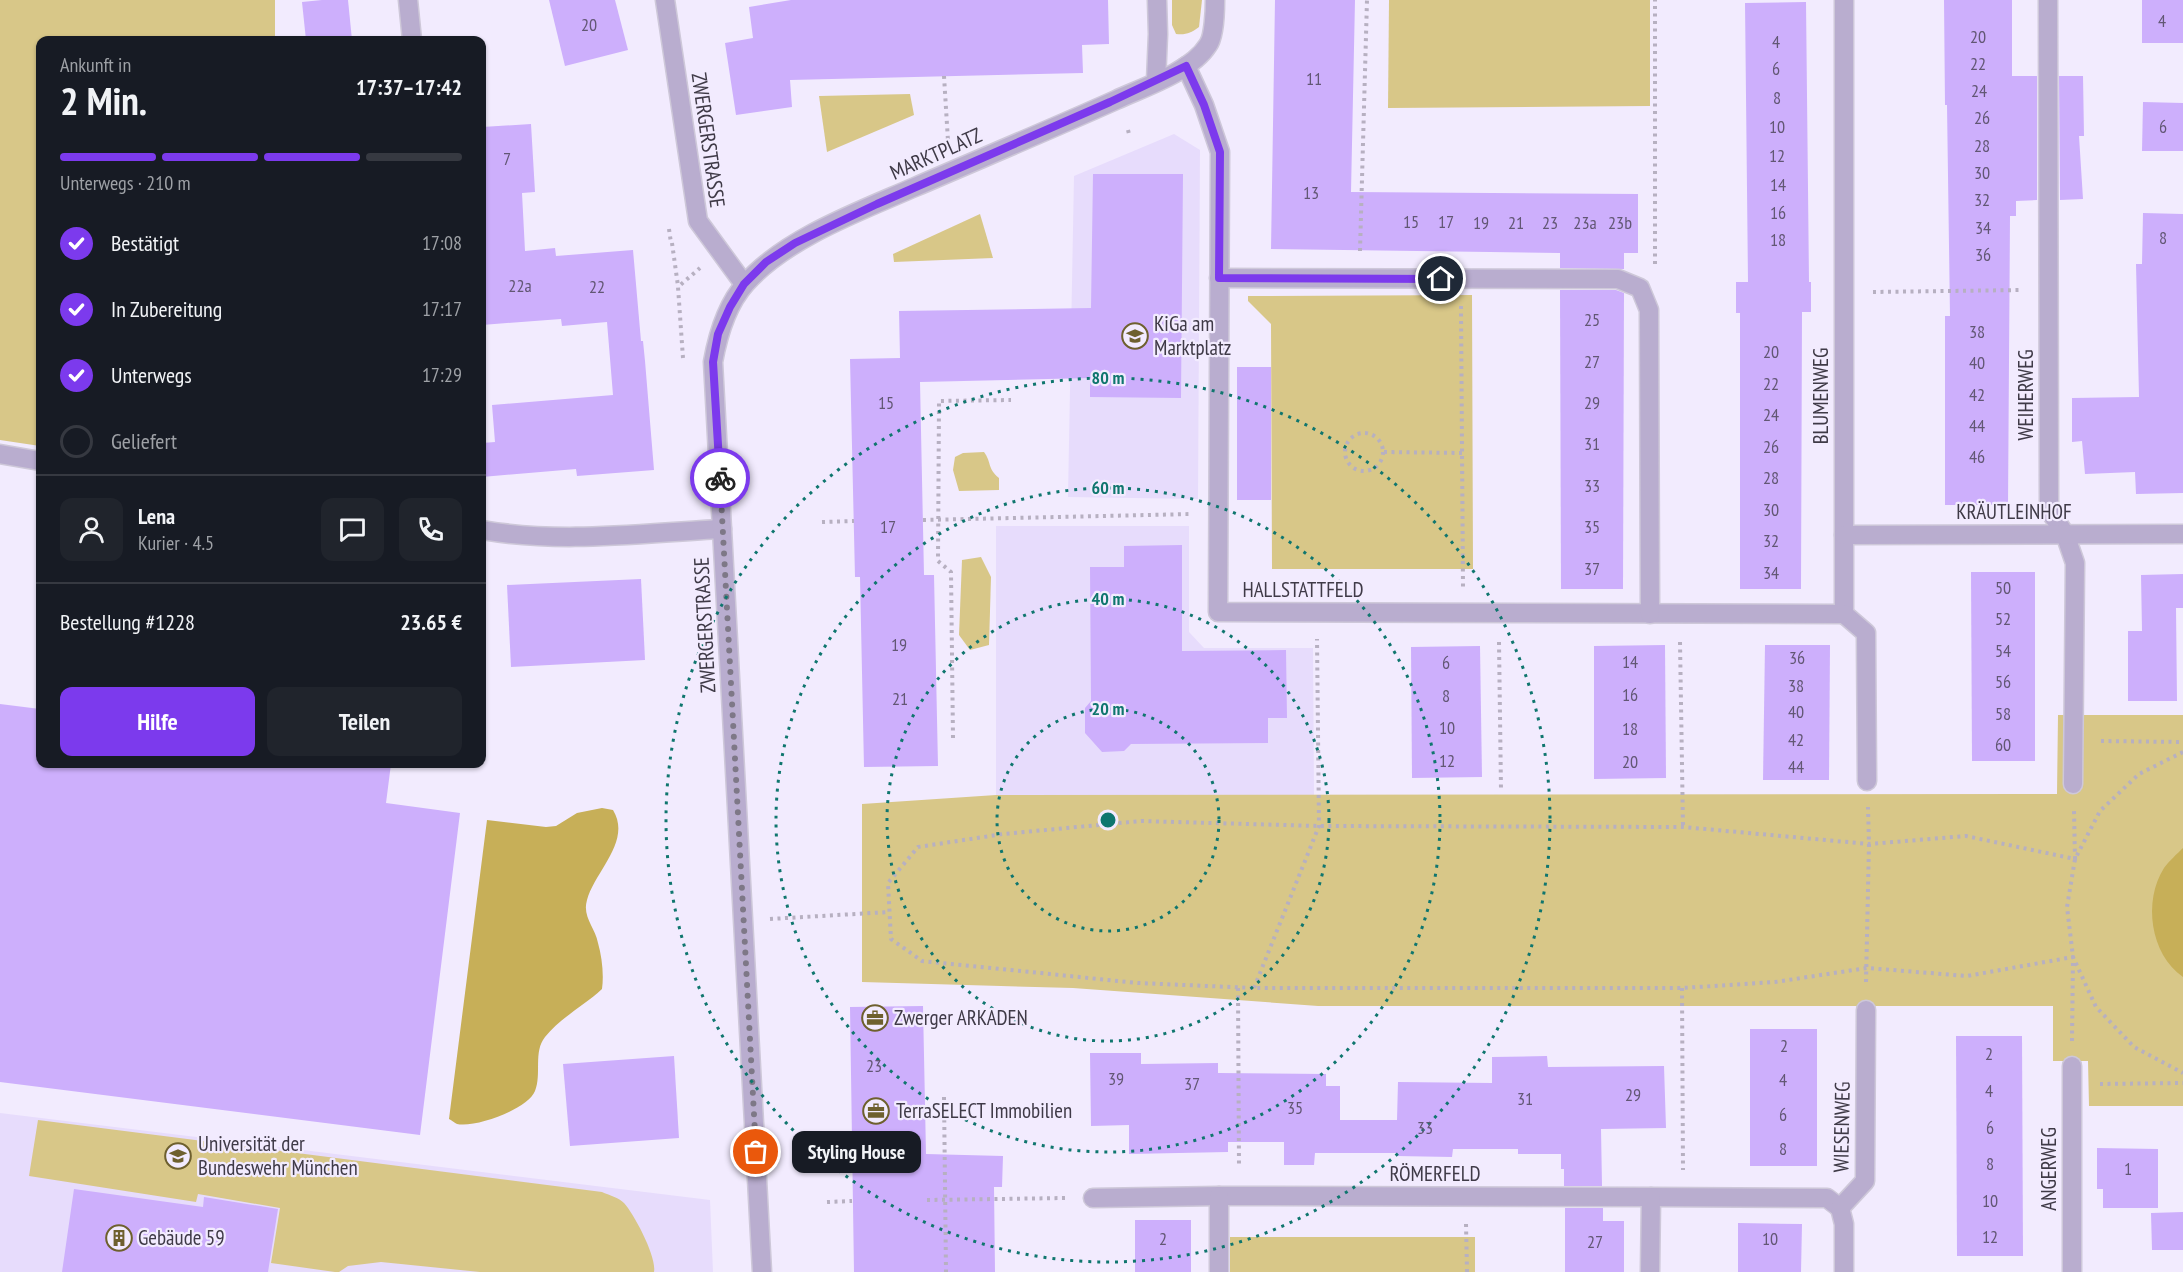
<!DOCTYPE html>
<html lang="de">
<head>
<meta charset="utf-8">
<style>
  :root { --surface:#171b24; --page:#20242c; --text:#f1f3f6; --muted:#9ea1a6; --line:#363941; --accent:#7c3aed }
  body { margin:0; font-family:"PT Sans Narrow",sans-serif; background:var(--page); color:var(--text); height:100vh; display:flex; flex-direction:column; font-size:22px; white-space:nowrap }
  * { box-sizing:border-box; margin:0 }
  p { font-size:20px; color:var(--muted) }
  .icon { flex:none; width:33px; height:33px; fill:none; stroke:currentColor; stroke-width:2; stroke-linecap:round; stroke-linejoin:round }
  .map { position:relative; flex:1; overflow:hidden }
  .drawer { position:absolute; left:36px; top:36px; width:450px; height:732px; display:flex; flex-direction:column; background:var(--surface); border-radius:12px; box-shadow:0 2px 4px #0004 }
  .drawer>* { flex:none }
  .pin { position:absolute; display:grid; place-items:center; width:51px; height:51px; color:#fff; margin:-26px; border:3px solid #fff; border-radius:50%; box-shadow:0 2px 6px #0007 }
  .courier { position:absolute; display:grid; place-items:center; width:60px; height:60px; margin:-30px; border:4px solid #7c3aed; border-radius:50%; background:#fff; color:#222; box-shadow:0 2px 8px #0007 }
  .bubble { position:absolute; height:42px; border-radius:12px; background:var(--surface); box-shadow:0 2px 4px #0004; font-size:20px; font-weight:600; line-height:42px; text-align:center }
  .headline em { font-style:normal; font-weight:600 }
  .headline div { display:flex; flex-direction:column-reverse }
  .headline { display:flex; align-items:center; justify-content:space-between; height:102px; padding:0 24px }
  h1 { font-size:39px; font-weight:600; line-height:45px }
  .bar { display:grid; grid-template-columns:repeat(4,1fr); gap:9px 6px; align-content:center; height:72px; padding:0 24px }
  .bar i { height:8px; border-radius:4px; background:var(--line) }
  .bar .current { background:var(--accent) }
  .bar p { grid-column:span 4 }
  .line { display:flex; align-items:center; gap:15px; padding:0 24px; border-top:2px solid var(--line) }
  .line div { flex:1 }
  .round { display:grid; place-items:center; flex:none; width:63px; height:63px; border-radius:12px; background:var(--page) }
  ol { padding:0 24px; list-style:none }
  li { display:flex; align-items:center; gap:18px; height:66px }
  li p { margin-inline-start:auto }
  li .icon { padding:6px; border-radius:50%; background:var(--accent); color:#fff; stroke-width:4 }
  li:last-child { color:var(--muted) }
  li i { width:33px; height:33px; border:3px solid var(--line); border-radius:50% }
  .cta { display:flex; gap:12px; margin-top:auto; padding:12px 24px }
  .cta a { flex:1; height:69px; border-radius:12px; background:var(--accent); color:#fff; font-size:24px; font-weight:600; line-height:69px; text-align:center }
  .cta a+a { background:var(--page); color:var(--text) }
  .map>svg:first-child { display:block }
  .built { fill:#e7dcfc }
  .green { fill:#d8c788 }
  .water { fill:#c7af58 }
  .building { fill:#cdaffc }
  .lines { fill:none; stroke-linecap:round; stroke-linejoin:round }
  .minor-casing { stroke:#cec8d9; stroke-width:21 }
  .path { stroke:#b7b0c1; stroke-width:4; stroke-dasharray:3 4.5; stroke-linecap:butt }
  .minor { stroke:#b9adcf; stroke-width:18 }
  .done { stroke:#7e7887; stroke-width:6; stroke-dasharray:0 10.8 }
  .route { stroke:#7c3aed; stroke-width:8 }
  .ring { fill:none; stroke:#0f766e; stroke-width:3; stroke-dasharray:3 6 }
  .labels { text-anchor:middle; stroke-width:4.5; stroke-linejoin:round; paint-order:stroke }
  .number-label { font-size:18px; fill:#625774 }
  .street-label { font-size:21px; fill:#3f3a47; stroke:#f2ebfe }
  .poi-label { font-size:21px; fill:#3f3a47; stroke:#f2ebfe; text-anchor:start }
  .centre { fill:#0f766e; stroke:#f2ebfe; stroke-width:3 }
  .ring-label { font-size:18px; text-anchor:middle; font-weight:bold; fill:#0f766e; stroke:#f2ebfe; stroke-width:4.5; stroke-linejoin:round; paint-order:stroke }
</style>
</head>
<body>
<div class="map">
<svg width="2183" height="1272" viewBox="0 0 2183 1272">
  <rect width="100%" height="100%" fill="#f2ebfe"/>
  <g class="built">
    <path d="M1174 134 1200 150 1198 499 1068 497 1074 176Z"/>
    <path d="M996 526H1189V632L1204 648H1313L1314 795H996Z"/>
    <path d="M0 1113 710 1200 713 1272H0Z"/>
  </g>
  <g class="green">
    <path d="M0 0H275V40H40V446L0 440Z"/>
    <path d="M1172 0H1202L1199 27C1191 33 1186 35 1176 34L1172 25Z"/>
    <path d="M1389 0H1650V106L1388 108Z"/>
    <path d="M910 94 914 115 827 152 819 96Z"/>
    <path d="M980 214 993 258 894 262 893 254Z"/>
    <path d="M1472 295 1473 569H1272L1271 324 1248 301V296Z"/>
    <path d="M984 452C992 463 987 468 999 478V490L959 491 953 470 955 457 963 453Z"/>
    <path d="M981 557 991 577 989 645 970 650 959 635 962 560Z"/>
    <path d="M2058 715H2183V1106H2089L2088 1061H2053V1006H1318L1073 988 862 982V804L996 795 2057 794Z"/>
    <path d="M38 1120 602 1192C609 1195 619 1198 624 1203 634 1214 657 1257 654 1272H480L381 1262 348 1266 339 1272H335L271 1263 280 1208 198 1194 196 1202 29 1176Z"/>
    <rect x="1230" y="1237" width="245" height="35"/>
  </g>
  <g class="water">
    <path d="M602 808 613 810C632 841 595 871 587 900 582 917 595 927 598 943 602 957 604 975 602 989 584 1006 561 1017 545 1037 533 1052 542 1074 535 1091 528 1109 476 1128 457 1124 455 1123 451 1120 449 1119L487 820 546 827 556 826 577 813Z"/>
    <path d="M2183 848V977C2150 954 2143 901 2164 868 2169 861 2177 854 2183 848Z"/>
  </g>
  <g class="building">
    <path d="M322 0H348L352 40H306L302 2Z"/>
    <path d="M549 0H615L628 50 565 66Z"/>
    <path d="M791 0H1108L1109 44 1082 45 1083 73 790 80 792 107 736 115 725 43 753 38 749 7Z"/>
    <path d="M1275 0H1355L1351 192 1638 194V253H1624V269L1560 268V253L1271 249Z"/>
    <path d="M1944 0H2012V76H2037V200L2016 201V216H2010L2008 505H1945V316H1950L1947 105H1945Z"/>
    <rect x="2142" y="0" width="41" height="43"/>
    <path d="M1806 2 1809 282H1811V312H1802L1801 589H1740V313H1736V282H1748L1745 3Z"/>
    <path d="M2059 76H2083L2084 136H2079L2083 199 2060 200Z"/>
    <path d="M2143 102 2183 103V151H2142Z"/>
    <path d="M531 124 535 192 522 193 525 251 555 248 556 256 633 250 641 341H643L645 361 654 470 577 476 576 469 482 477V443L495 442 492 405 613 395 607 322 562 326 561 319 482 325V254H485L482 199V127Z"/>
    <path d="M1093 174H1183L1181 398 1090 397V378L920 382 924 575H934L938 766 864 767 860 577H855L850 359 900 358 899 311 1091 308Z"/>
    <path d="M2143 213 2183 214V493L2136 494 2135 472 2085 474 2082 441 2072 442V398L2139 397 2136 264H2142Z"/>
    <path d="M1560 290H1616L1624 293 1623 589H1561Z"/>
    <rect x="1237" y="367" width="34" height="133"/>
    <path d="M1182 545V651L1286 650 1287 718H1268V743L1131 744 1124 751 1102 752 1085 733V708L1091 701 1090 567H1124V546Z"/>
    <path d="M1971 572H2035V761H1972Z"/>
    <path d="M2183 574V608H2176L2177 701H2128V631H2142L2141 575Z"/>
    <path d="M641 579 645 660 511 667 507 585Z"/>
    <path d="M1665 645 1666 778 1594 779V646Z"/>
    <path d="M1765 645H1830L1829 780H1763Z"/>
    <path d="M1480 646 1482 777 1412 778 1411 647Z"/>
    <path d="M0 704 40 709V764H391L386 803 460 813 420 1135 0 1082Z"/>
    <path d="M923 1006 926 1154 1003 1156 1002 1187H994L995 1272H854L850 1007Z"/>
    <rect x="1750" y="1029" width="67" height="137"/>
    <path d="M1956 1036H2022L2023 1256H1957Z"/>
    <path d="M1090 1053H1141V1064L1218 1063V1073L1326 1074V1086H1340V1120H1397L1398 1082 1492 1083V1057L1547 1056 1548 1067 1664 1066 1666 1128 1601 1129 1602 1186H1564V1169H1561V1154H1518V1149H1453L1452 1157 1396 1156V1153H1315L1314 1165H1284V1142H1228V1152L1129 1154V1125L1091 1126Z"/>
    <path d="M674 1056 679 1138 570 1146 563 1064Z"/>
    <path d="M2097 1148 2158 1149V1208H2103V1189H2097Z"/>
    <path d="M74 1189 203 1207 204 1197 278 1209 268 1272H62Z"/>
    <path d="M1565 1208H1603V1221H1624V1272H1565Z"/>
    <path d="M2183 1212V1250H2152L2151 1213Z"/>
    <rect x="1135" y="1220" width="56" height="52"/>
    <path d="M1738 1223 1802 1224 1801 1272H1738Z"/>
  </g>
  <g class="lines">
    <g class="minor-casing">
      <g id="minor">
        <path d="M408 0 412 40"/>
        <path d="M665 0 698 221 744 284"/>
        <path d="M1844 0V614L1866 633 1867 781"/>
        <path d="M2048 0 2049 510 2065 534 2075 563 2073 784"/>
        <path d="M1186 66 1204 105 1220 152 1218 612 1844 614"/>
        <path d="M1156 81 1158 34 1157 0"/>
        <path d="M1219 278 1618 279 1640 288 1649 310 1650 614"/>
        <path d="M0 454 40 461"/>
        <path d="M482 530C561 544 642 533 722 529"/>
        <path d="M1844 535 2183 534"/>
        <path d="M2072 1066V1272"/>
        <path d="M1651 1197 1827 1198 1840 1208"/>
        <path d="M1093 1198 1219 1196 1651 1197 1650 1272"/>
        <path d="M762 1272 713 362C718 334 727 304 746 283 786 238 860 211 915 187 982 158 1049 130 1116 100 1144 87 1191 72 1208 45 1214 37 1215 10 1215 0"/>
        <path d="M1219 1272V1196"/>
        <path d="M1844 1272V1224L1840 1208 1865 1181 1866 1010"/>
      </g>
    </g>
    <g class="path">
      <path d="M944 76 948 141"/>
      <path d="M1128 130 1129 134"/>
      <path d="M669 229 671 243"/>
      <path d="M672 243 678 286"/>
      <path d="M1360 251 1367 0"/>
      <path d="M1655 264V0"/>
      <path d="M1873 292 2021 290"/>
      <path d="M1461 306 1463 587"/>
      <path d="M683 358 678 287 700 268"/>
      <circle cx="1364" cy="452" r="19"/>
      <path d="M1384 452 1462 453"/>
      <path d="M923 520 1191 514"/>
      <path d="M822 522 854 521"/>
      <path d="M1499 642 1501 790"/>
      <path d="M1680 642 1683 827"/>
      <path d="M953 738 951 572 938 561 939 401 1011 400"/>
      <path d="M2101 741 2183 742"/>
      <path d="M2183 752 2139 774 2100 811 2075 859 2067 907 2073 957 2096 1007 2134 1047 2183 1073"/>
      <path d="M770 919 889 912"/>
      <path d="M1866 982 1869 844 1868 807"/>
      <path d="M1238 988 1239 1168"/>
      <path d="M1254 988 1319 826 1317 639"/>
      <path d="M1682 988 1683 1170"/>
      <path d="M2072 1041 2073 957 1967 976 1867 968 1775 982 1682 988H1254L1138 983 922 961 891 939 888 883 918 847 1003 834 1141 821 1319 826 1683 827 1869 844 1966 836 2075 859 2074 811"/>
      <path d="M2100 1084 2183 1083"/>
      <path d="M944 1097 946 1272"/>
      <path d="M927 1200 1066 1198"/>
      <path d="M827 1202 852 1201"/>
      <path d="M1466 1224 1467 1272"/>
    </g>
    <use href="#minor" class="minor"/>
  </g>
  <g class="lines">
    <path class="done" d="M720 478 756 1152"/>
    <path class="route" d="M720 478 713 362 718 334 730 307 744 284 766 262 795 243 877 204 1110 102 1186 66 1204 105 1220 152 1219 278 1441 279"/>
  </g>
  <g class="ring">
    <circle cx="1108" cy="820" r="111"/>
    <circle cx="1108" cy="820" r="221"/>
    <circle cx="1108" cy="820" r="332"/>
    <circle cx="1108" cy="820" r="442"/>
  </g>
  <defs>
    <g id="school-ring" transform="scale(1.35)"><circle r="9.5" fill="#f2ebfe" stroke="#6e602e" stroke-width="1.5"/><path d="M0-5L7-2L0 1L-7-2ZM-4 1L0 2.5L4 1V4Q0 6-4 4Z" fill="#6e602e"/></g>
    <g id="office-ring" transform="scale(1.35)"><circle r="9.5" fill="#f2ebfe" stroke="#6e602e" stroke-width="1.5"/><path d="M-6-3h4V-5.5h4V-3h4V5H-6ZM-1-4.5V-3h2v-1.5ZM-6 0V1H6V0Z" fill="#6e602e"/></g>
    <g id="university-ring" transform="scale(1.35)"><circle r="9.5" fill="#f2ebfe" stroke="#6e602e" stroke-width="1.5"/><path d="M0-5L7-2L0 1L-7-2ZM-4 1L0 2.5L4 1V4Q0 6-4 4Z" fill="#6e602e"/></g>
    <g id="building-ring" transform="scale(1.35)"><circle r="9.5" fill="#f2ebfe" stroke="#6e602e" stroke-width="1.5"/><path d="M-4-6H4V6H1V3H-1V6H-4ZM-2.5-4.3h1.7v1.8h-1.7ZM.8-4.3h1.7v1.8H.8ZM-2.5-1h1.7V.8h-1.7ZM.8-1h1.7V.8H.8Z" fill="#6e602e"/></g>
  </defs>
  <g fill-rule="evenodd">
    <use href="#school-ring" x="1135" y="336"/>
    <use href="#office-ring" x="875" y="1018"/>
    <use href="#office-ring" x="876" y="1111"/>
    <use href="#university-ring" x="178" y="1156"/>
    <use href="#building-ring" x="119" y="1238"/>
  </g>
  <g class="labels">
    <g class="number-label">
      <text x="2162" y="27">4</text>
      <text x="589" y="31">20</text>
      <text x="1978" y="43">20</text>
      <text x="1776" y="48">4</text>
      <text x="1978" y="70">22</text>
      <text x="1776" y="75">6</text>
      <text x="1314" y="85">11</text>
      <text x="1979" y="97">24</text>
      <text x="1777" y="104">8</text>
      <text x="1982" y="124">26</text>
      <text x="1777" y="133">10</text>
      <text x="2163" y="133">6</text>
      <text x="1982" y="152">28</text>
      <text x="1777" y="162">12</text>
      <text x="507" y="165">7</text>
      <text x="1982" y="179">30</text>
      <text x="1778" y="191">14</text>
      <text x="1311" y="199">13</text>
      <text x="1982" y="206">32</text>
      <text x="1778" y="219">16</text>
      <text x="1411" y="228">15</text>
      <text x="1446" y="228">17</text>
      <text x="1481" y="229">19</text>
      <text x="1516" y="229">21</text>
      <text x="1550" y="229">23</text>
      <text x="1585" y="229">23a</text>
      <text x="1620" y="229">23b</text>
      <text x="1983" y="234">34</text>
      <text x="2163" y="244">8</text>
      <text x="1778" y="246">18</text>
      <text x="1983" y="261">36</text>
      <text x="520" y="292">22a</text>
      <text x="597" y="293">22</text>
      <text x="1592" y="326">25</text>
      <text x="1977" y="338">38</text>
      <text x="1771" y="358">20</text>
      <text x="1592" y="368">27</text>
      <text x="1977" y="369">40</text>
      <text x="1771" y="390">22</text>
      <text x="1977" y="401">42</text>
      <text x="886" y="409">15</text>
      <text x="1592" y="409">29</text>
      <text x="1771" y="421">24</text>
      <text x="1977" y="432">44</text>
      <text x="1592" y="450">31</text>
      <text x="1771" y="453">26</text>
      <text x="1977" y="463">46</text>
      <text x="1771" y="484">28</text>
      <text x="1592" y="492">33</text>
      <text x="1771" y="516">30</text>
      <text x="888" y="533">17</text>
      <text x="1592" y="533">35</text>
      <text x="1771" y="547">32</text>
      <text x="1592" y="575">37</text>
      <text x="1771" y="579">34</text>
      <text x="2003" y="594">50</text>
      <text x="2003" y="625">52</text>
      <text x="899" y="651">19</text>
      <text x="2003" y="657">54</text>
      <text x="1797" y="664">36</text>
      <text x="1630" y="668">14</text>
      <text x="1446" y="669">6</text>
      <text x="2003" y="688">56</text>
      <text x="1796" y="692">38</text>
      <text x="1630" y="701">16</text>
      <text x="1446" y="702">8</text>
      <text x="900" y="705">21</text>
      <text x="1796" y="718">40</text>
      <text x="2003" y="720">58</text>
      <text x="1447" y="734">10</text>
      <text x="1630" y="735">18</text>
      <text x="1796" y="746">42</text>
      <text x="2003" y="751">60</text>
      <text x="1447" y="767">12</text>
      <text x="1630" y="768">20</text>
      <text x="1796" y="773">44</text>
      <text x="1784" y="1052">2</text>
      <text x="1989" y="1060">2</text>
      <text x="874" y="1072">23</text>
      <text x="1116" y="1085">39</text>
      <text x="1783" y="1086">4</text>
      <text x="1192" y="1090">37</text>
      <text x="1989" y="1097">4</text>
      <text x="1633" y="1101">29</text>
      <text x="1525" y="1105">31</text>
      <text x="1295" y="1114">35</text>
      <text x="1783" y="1121">6</text>
      <text x="1425" y="1134">33</text>
      <text x="1990" y="1134">6</text>
      <text x="1783" y="1155">8</text>
      <text x="1990" y="1170">8</text>
      <text x="2128" y="1175">1</text>
      <text x="1990" y="1207">10</text>
      <text x="1990" y="1243">12</text>
      <text x="1163" y="1245">2</text>
      <text x="1770" y="1245">10</text>
      <text x="1595" y="1248">27</text>
    </g>
    <g class="street-label">
      <text transform="translate(708 140) rotate(82)" y="7">ZWERGERSTRASSE</text>
      <text transform="translate(936 154) rotate(-24)" y="7">MARKTPLATZ</text>
      <text transform="translate(2026 395) rotate(-90)" y="7">WEIHERWEG</text>
      <text transform="translate(1821 396) rotate(-90)" y="7">BLUMENWEG</text>
      <text x="2014" y="519">KRÄUTLEINHOF</text>
      <text x="1303" y="597">HALLSTATTFELD</text>
      <text transform="translate(705 625) rotate(-93)" y="7">ZWERGERSTRASSE</text>
      <text transform="translate(1842 1127) rotate(-89)" y="7">WIESENWEG</text>
      <text transform="translate(2049 1169) rotate(-90)" y="7">ANGERWEG</text>
      <text x="1435" y="1181">RÖMERFELD</text>
    </g>
    <g class="poi-label">
      <text x="1154" y="331">KiGa am<tspan x="1154" dy="24">Marktplatz</tspan></text>
      <text x="894" y="1025">Zwerger ARKADEN</text>
      <text x="896" y="1118">TerraSELECT Immobilien</text>
      <text x="198" y="1151">Universität der<tspan x="198" dy="24">Bundeswehr München</tspan></text>
      <text x="138" y="1245">Gebäude 59</text>
    </g>
  </g>
  <circle cx="1108" cy="820" r="9" class="centre"/>
  <g class="ring-label">
    <text x="1108" y="384">80 m</text>
    <text x="1108" y="494">60 m</text>
    <text x="1108" y="605">40 m</text>
    <text x="1108" y="715">20 m</text>
  </g>
</svg>
<div class="pin" style="left:756px;top:1152px;background:#ea580c"><svg class="icon" aria-label="bag" viewBox="0 0 24 24"><path d="M5 8h14l-1 12H6zM9 8a3 3 0 0 1 6 0"/></svg></div>
<div class="pin" style="left:1441px;top:279px;background:#1f2937"><svg class="icon" aria-label="home" viewBox="0 0 24 24"><path d="M3 11l9-7 9 7M6 9v11h12V9"/></svg></div>
<div class="courier" style="left:720px;top:478px"><svg class="icon" aria-label="bike" viewBox="0 0 24 24"><circle cx="6" cy="16" r="4"/><circle cx="18" cy="16" r="4"/><path d="M6 16l4-8h5l3 8M10 8l3 8H6M13 5h3"/></svg></div>
<div class="bubble" style="left:792px;top:1131px;width:129px">Styling House</div>
<section class="drawer">
<div class="headline"><div><h1>2 Min.</h1><p>Ankunft in</p></div><em>17:37–17:42</em></div>
<div class="bar"><i class="current"></i><i class="current"></i><i class="current"></i><i></i><p>Unterwegs · 210 m</p></div>
<ol>
<li><svg class="icon" aria-label="check" viewBox="0 0 24 24"><path d="M5 12l5 5 9-10"/></svg>Bestätigt<p>17:08</p></li>
<li><svg class="icon" aria-label="check" viewBox="0 0 24 24"><path d="M5 12l5 5 9-10"/></svg>In Zubereitung<p>17:17</p></li>
<li><svg class="icon" aria-label="check" viewBox="0 0 24 24"><path d="M5 12l5 5 9-10"/></svg>Unterwegs<p>17:29</p></li>
<li><i></i>Geliefert</li>
</ol>
<div class="line" style="height:108px"><a class="round"><svg class="icon" aria-label="person" viewBox="0 0 24 24"><circle cx="12" cy="8" r="4"/><path d="M4 21q1-7 8-7t8 7"/></svg></a><div><b>Lena</b><p>Kurier · 4.5</p></div><a class="round"><svg class="icon" aria-label="chat" viewBox="0 0 24 24"><path d="M4 5h16v11H9l-5 4z"/></svg></a><a class="round"><svg class="icon" aria-label="phone" viewBox="0 0 24 24"><path d="M5 4h4l2 5-3 2q2 4 5 5l2-3 5 2v4C11 20 4 13 5 4z"/></svg></a></div>
<div class="line" style="height:78px"><div>Bestellung #1228</div><b>23.65 €</b></div>
<div class="cta"><a>Hilfe</a><a>Teilen</a></div>
</section>
</div>
</body>
</html>
